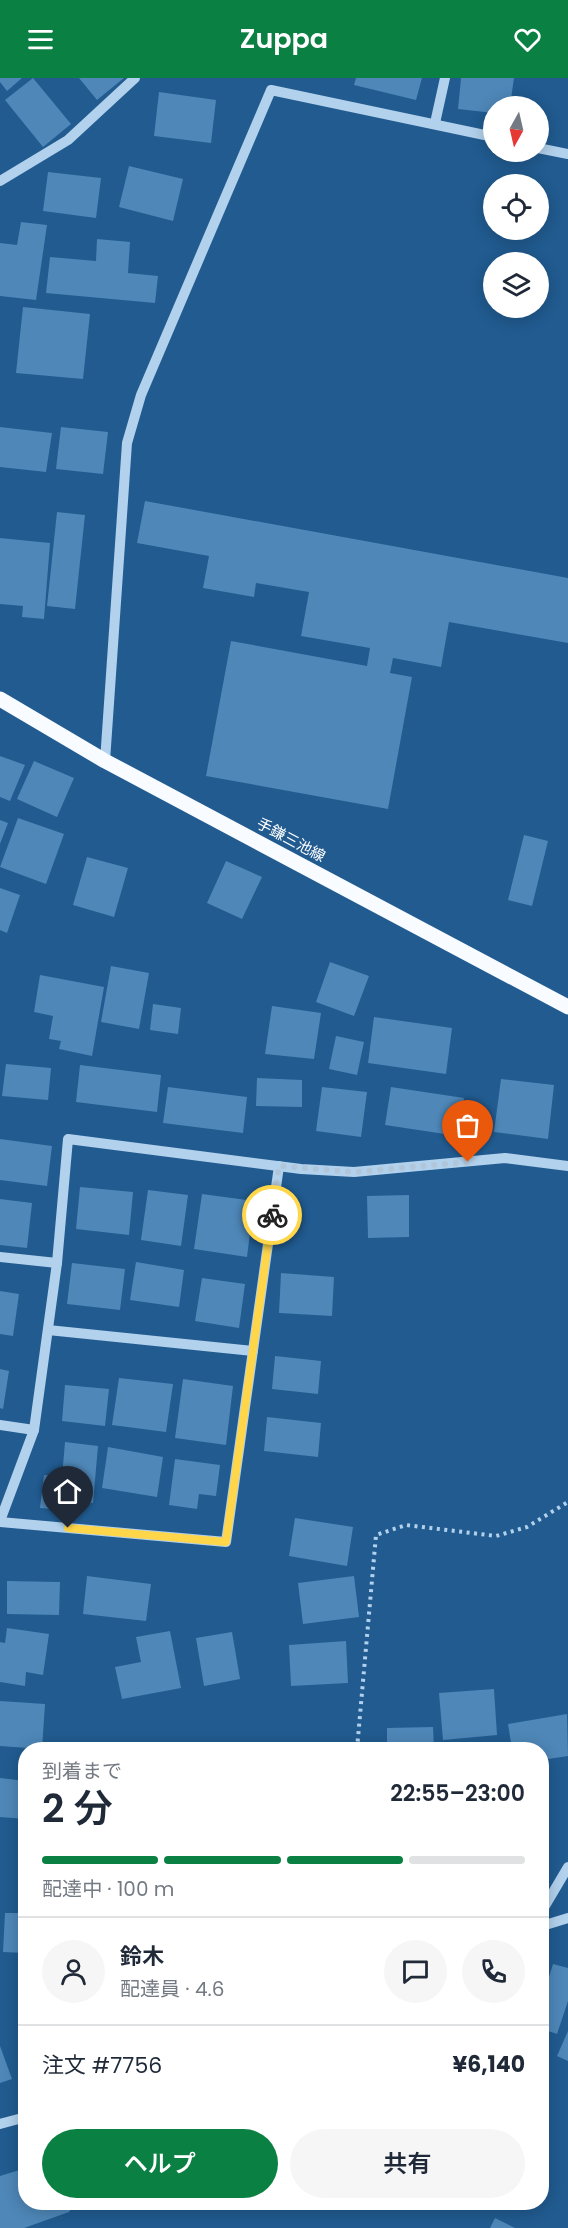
<!DOCTYPE html>
<html lang="ja">
<head>
<meta charset="utf-8">
<style>
  :root { --surface:#fff; --page:#f6f6f7; --text:#1f2937; --muted:#747a83; --line:#e0e1e3; --accent:#0b8043 }
  body { margin:0; font-family:Poppins,"Noto Sans JP",sans-serif; background:var(--page); color:var(--text); height:100vh; display:flex; flex-direction:column; font-size:22px; white-space:nowrap }
  * { box-sizing:border-box; margin:0 }
  p { font-size:20px; color:var(--muted) }
  .icon { flex:none; width:33px; height:33px; fill:none; stroke:currentColor; stroke-width:2; stroke-linecap:round; stroke-linejoin:round }
  .map { position:relative; flex:1; overflow:hidden }
  .details { position:absolute; left:18px; top:1664px; width:531px; height:468px; display:flex; flex-direction:column; background:var(--surface); border-radius:24px; box-shadow:0 3px 15px #0003 }
  .details>* { flex:none }
  .needle { width:39px; rotate:188deg }
  .fabs { position:absolute; left:483px; top:18px; display:grid; gap:12px }
  .fabs a { display:grid; place-items:center; width:66px; height:66px; border-radius:50%; background:var(--surface); box-shadow:0 3px 15px #0003; font-size:30px }
  .pin { position:absolute; display:grid; place-items:center; width:51px; height:51px; color:#fff; margin:-62px -26px; border-radius:50% 50% 50% 0; rotate:-45deg; box-shadow:0 0 6px #0007 }
  .pin .icon { rotate:45deg }
  .courier { position:absolute; display:grid; place-items:center; width:60px; height:60px; margin:-30px; border:4px solid #ffd54a; border-radius:50%; background:#fff; color:#222; box-shadow:0 2px 8px #0007 }
  .head em { font-style:normal; font-weight:600 }
  .head div { display:flex; flex-direction:column-reverse }
  .head { display:flex; align-items:center; justify-content:space-between; height:102px; padding:0 24px }
  h1 { font-size:39px; font-weight:600; line-height:45px }
  .bar { display:grid; grid-template-columns:repeat(4,1fr); gap:9px 6px; align-content:center; height:72px; padding:0 24px }
  .bar i { height:8px; border-radius:4px; background:var(--line) }
  .bar .on { background:var(--accent) }
  .bar p { grid-column:span 4 }
  .line { display:flex; align-items:center; gap:15px; padding:0 24px; border-top:2px solid var(--line) }
  .line div { flex:1 }
  .round { display:grid; place-items:center; flex:none; width:63px; height:63px; border-radius:32px; background:var(--page) }
  .primary-button { display:flex; gap:12px; margin-top:auto; padding:12px 24px }
  .primary-button a { flex:1; height:69px; border-radius:36px; background:var(--accent); color:#fff; font-size:24px; font-weight:600; line-height:69px; text-align:center }
  .primary-button a+a { background:var(--page); color:var(--text) }
  header { display:flex; justify-content:space-between; align-items:center; height:78px; padding:0 24px; background:var(--accent); color:#fff; font-size:27px; font-weight:600 }
  .map>svg:first-child { display:block }
  .building { fill:#4e87b8 }
  .lines { fill:none; stroke-linecap:round; stroke-linejoin:round }
  .path { stroke:#b2d1ec; stroke-width:4; stroke-dasharray:3 4.5; stroke-linecap:butt }
  .minor { stroke:#b2d1ec; stroke-width:10 }
  .major { stroke:#f8fbff; stroke-width:15 }
  .done { stroke:#b1c6d8; stroke-width:6; stroke-dasharray:0 10.8 }
  .route { stroke:#ffd54a; stroke-width:8 }
  .labels { text-anchor:middle; stroke-width:5; stroke-linejoin:round; paint-order:stroke }
  .street-label { font-size:15px; fill:#fff; stroke:#215b90 }
</style>
</head>
<body>
<header><svg class="icon" aria-label="menu" viewBox="0 0 24 24"><path d="M4 6h16M4 12h16M4 18h16"/></svg>Zuppa<svg class="icon" aria-label="heart" viewBox="0 0 24 24"><path d="M12 20l-8-8c-3-5 5-10 8-4 3-6 11-1 8 4z"/></svg></header>
<div class="map">
<svg width="568" height="2150" viewBox="0 0 568 2150">
  <rect width="100%" height="100%" fill="#215b90"/>
  <g class="building">
    <path d="M0 0H22L7 13 0 4Z"/>
    <path d="M33 0 71 46 43 69 5 22Z"/>
    <path d="M79 0H124L97 22Z"/>
    <path d="M356 0H422L416 22 354 7Z"/>
    <path d="M461 0H514L510 28H494V35L458 31Z"/>
    <path d="M159 14 216 22 211 65 154 58Z"/>
    <path d="M129 88 183 101 173 143 119 129Z"/>
    <path d="M48 94 101 100 96 140 43 133Z"/>
    <path d="M21 144 47 147 36 222 0 218V165L17 167Z"/>
    <path d="M97 161 130 164 128 195 158 198 155 225 46 215 50 179 96 183Z"/>
    <path d="M23 229 90 236 83 301 16 295Z"/>
    <path d="M0 349 52 355 46 394 0 389Z"/>
    <path d="M61 349 108 354 103 396 56 391Z"/>
    <path d="M145 423 568 500V565L449 544 441 589 393 580 390 595 412 599 388 731 206 698 231 563 367 588 370 570 301 558 309 514 256 505 254 519 203 510 209 478 137 465Z"/>
    <path d="M57 434 85 437 75 531 47 528Z"/>
    <path d="M0 460 50 465 44 541 22 539 23 528 0 526Z"/>
    <path d="M0 678 25 687 10 723 0 719Z"/>
    <path d="M34 683 74 700 57 739 17 721Z"/>
    <path d="M18 740 64 756 46 806 0 789Z"/>
    <path d="M0 742 8 745 0 766Z"/>
    <path d="M524 757 548 763 532 828 508 822Z"/>
    <path d="M87 779 128 790 114 839 73 827Z"/>
    <path d="M226 783 262 799 242 841 207 825Z"/>
    <path d="M0 810 20 817 7 855 0 852Z"/>
    <path d="M330 884 369 898 354 938 316 924Z"/>
    <path d="M111 888 149 895 139 951 101 944Z"/>
    <path d="M40 897 104 909 92 978 59 971 61 963 49 961 53 938 34 934Z"/>
    <path d="M153 926 181 930 178 956 150 952Z"/>
    <path d="M272 928 321 935 314 981 265 976Z"/>
    <path d="M374 939 452 950 446 996 368 985Z"/>
    <path d="M336 958 364 964 357 997 329 991Z"/>
    <path d="M6 986 51 990 48 1022 2 1018Z"/>
    <path d="M80 987 161 997 157 1034 76 1024Z"/>
    <path d="M257 1000 302 1002V1029L256 1028Z"/>
    <path d="M501 1001 554 1007 548 1061 494 1054Z"/>
    <path d="M168 1009 247 1019 243 1055 163 1045Z"/>
    <path d="M322 1009 367 1014 361 1059 316 1053Z"/>
    <path d="M391 1009 464 1020 458 1058 385 1047Z"/>
    <path d="M0 1061 52 1068 47 1108 0 1102Z"/>
    <path d="M80 1109 133 1114 129 1157 76 1151Z"/>
    <path d="M148 1112 188 1117 181 1168 141 1162Z"/>
    <path d="M202 1116 254 1123 247 1179 194 1171Z"/>
    <path d="M409 1117V1159L368 1160 367 1118Z"/>
    <path d="M0 1121 32 1125 27 1170 0 1167Z"/>
    <path d="M136 1184 184 1192 179 1229 130 1222Z"/>
    <path d="M72 1185 125 1191 120 1232 67 1226Z"/>
    <path d="M281 1195 334 1199 332 1238 279 1235Z"/>
    <path d="M202 1200 245 1206 239 1250 195 1243Z"/>
    <path d="M0 1213 19 1216 13 1258 0 1256Z"/>
    <path d="M275 1278 321 1283 318 1316 272 1311Z"/>
    <path d="M0 1291 9 1293 3 1331 0 1330Z"/>
    <path d="M119 1300 173 1306 166 1354 112 1347Z"/>
    <path d="M183 1301 233 1308 226 1367 175 1360Z"/>
    <path d="M65 1307 109 1311 105 1348 62 1343Z"/>
    <path d="M267 1339 321 1345 318 1379 264 1373Z"/>
    <path d="M65 1364 98 1368 93 1425 80 1424V1433L40 1430 44 1397 62 1399Z"/>
    <path d="M108 1369 163 1379 157 1419 102 1410Z"/>
    <path d="M175 1381 220 1387 216 1418 199 1416 197 1431 169 1427Z"/>
    <path d="M295 1440 353 1449 347 1488 289 1478Z"/>
    <path d="M87 1498 151 1506 146 1543 83 1536Z"/>
    <path d="M354 1498 359 1539 303 1546 298 1505Z"/>
    <path d="M7 1503 60 1504 59 1537 7 1536Z"/>
    <path d="M7 1550 49 1556 43 1597 26 1594 25 1608 0 1604V1564L5 1565Z"/>
    <path d="M170 1553 181 1610 122 1621 115 1589 141 1584 136 1559Z"/>
    <path d="M232 1554 240 1601 204 1608 196 1560Z"/>
    <path d="M346 1563 348 1605 291 1608 289 1567Z"/>
    <path d="M494 1611 497 1657 443 1662 439 1615Z"/>
    <path d="M0 1623 45 1626 42 1671 0 1668Z"/>
    <path d="M567 1636 568 1678 542 1682V1671H512L508 1646Z"/>
    <path d="M433 1649 434 1671H387V1650Z"/>
    <path d="M468 1665 498 1666 497 1671H468Z"/>
    <path d="M177 1666 216 1668 215 1671H177Z"/>
    <path d="M0 1700 26 1703V1741L0 1739Z"/>
    <path d="M5 1835H26V1875L3 1874Z"/>
    <path d="M553 1886 568 1890V1923L557 1956 542 1951V1922Z"/>
    <path d="M568 1953V1983L557 1978Z"/>
    <path d="M0 1968 12 2001 0 2005Z"/>
    <path d="M26 2090V2124H76L69 2134 24 2150H0V2098Z"/>
    <path d="M495 2140 515 2150H490Z"/>
  </g>
  <g class="lines">
    <path class="path" d="M357 1671 376 1457 406 1447 496 1458 527 1449 568 1424"/>
    <g class="minor">
      <path d="M435 45 445 0"/>
      <path d="M538 70 568 76"/>
      <path d="M0 103 68 62 135 0"/>
      <path d="M105 683 127 365 141 317 271 12 494 59"/>
      <path d="M0 1179 57 1185"/>
      <path d="M48 1252 253 1273"/>
      <path d="M0 1347 34 1352"/>
      <path d="M0 1443 34 1352 57 1185 68 1061 301 1091 354 1094 505 1080 568 1088"/>
      <path d="M0 1444 226 1464 279 1088"/>
      <path d="M542 1833 568 1789"/>
      <path d="M542 1848 568 1840"/>
      <path d="M0 2046 26 2039"/>
    </g>
    <path class="major" d="M0 621 105 683 568 929"/>
  </g>
  <g class="lines">
    <path class="done" d="M272 1137 279 1088 354 1094 468 1084"/>
    <path class="route" d="M68 1450 226 1464 272 1137"/>
  </g>
  <g class="labels">
    <g class="street-label">
      <text transform="translate(291 762) rotate(28)" y="5">手鎌三池線</text>
    </g>
  </g>
</svg>
<div class="fabs">
<a><svg class="needle" viewBox="-14 -14 28 28"><path d="M0-13l5 13h-10z" fill="#e53935"/><path d="M0 13l5-13h-10z" fill="#747a83"/></svg></a>
<a><svg class="icon" aria-label="locate" viewBox="0 0 24 24"><circle cx="12" cy="12" r="6"/><path d="M12 2v4M12 18v4M2 12h4M18 12h4"/></svg></a>
<a><svg class="icon" aria-label="layers" viewBox="0 0 24 24"><path d="M12 4l9 5-9 5-9-5zM3 14l9 5 9-5"/></svg></a>
</div>
<div class="pin" style="left:468px;top:1084px;background:#ea580c"><svg class="icon" aria-label="bag" viewBox="0 0 24 24"><path d="M5 8h14l-1 12H6zM9 8a3 3 0 0 1 6 0"/></svg></div>
<div class="pin" style="left:68px;top:1450px;background:#1f2937"><svg class="icon" aria-label="home" viewBox="0 0 24 24"><path d="M3 11l9-7 9 7M6 9v11h12V9"/></svg></div>
<div class="courier" style="left:272px;top:1137px"><svg class="icon" aria-label="bike" viewBox="0 0 24 24"><circle cx="6" cy="16" r="4"/><circle cx="18" cy="16" r="4"/><path d="M6 16l4-8h5l3 8M10 8l3 8H6M13 5h3"/></svg></div>
<section class="details">
<div class="head"><div><h1>2 分</h1><p>到着まで</p></div><em>22:55–23:00</em></div>
<div class="bar"><i class="on"></i><i class="on"></i><i class="on"></i><i></i><p>配達中 · 100 m</p></div>
<div class="line" style="height:108px"><a class="round"><svg class="icon" aria-label="person" viewBox="0 0 24 24"><circle cx="12" cy="8" r="4"/><path d="M4 21q1-7 8-7t8 7"/></svg></a><div><b>鈴木</b><p>配達員 · 4.6</p></div><a class="round"><svg class="icon" aria-label="chat" viewBox="0 0 24 24"><path d="M4 5h16v11H9l-5 4z"/></svg></a><a class="round"><svg class="icon" aria-label="phone" viewBox="0 0 24 24"><path d="M5 4h4l2 5-3 2q2 4 5 5l2-3 5 2v4C11 20 4 13 5 4z"/></svg></a></div>
<div class="line" style="height:78px"><div>注文 #7756</div><b>¥6,140</b></div>
<div class="primary-button"><a>ヘルプ</a><a>共有</a></div>
</section>
</div>
</body>
</html>
